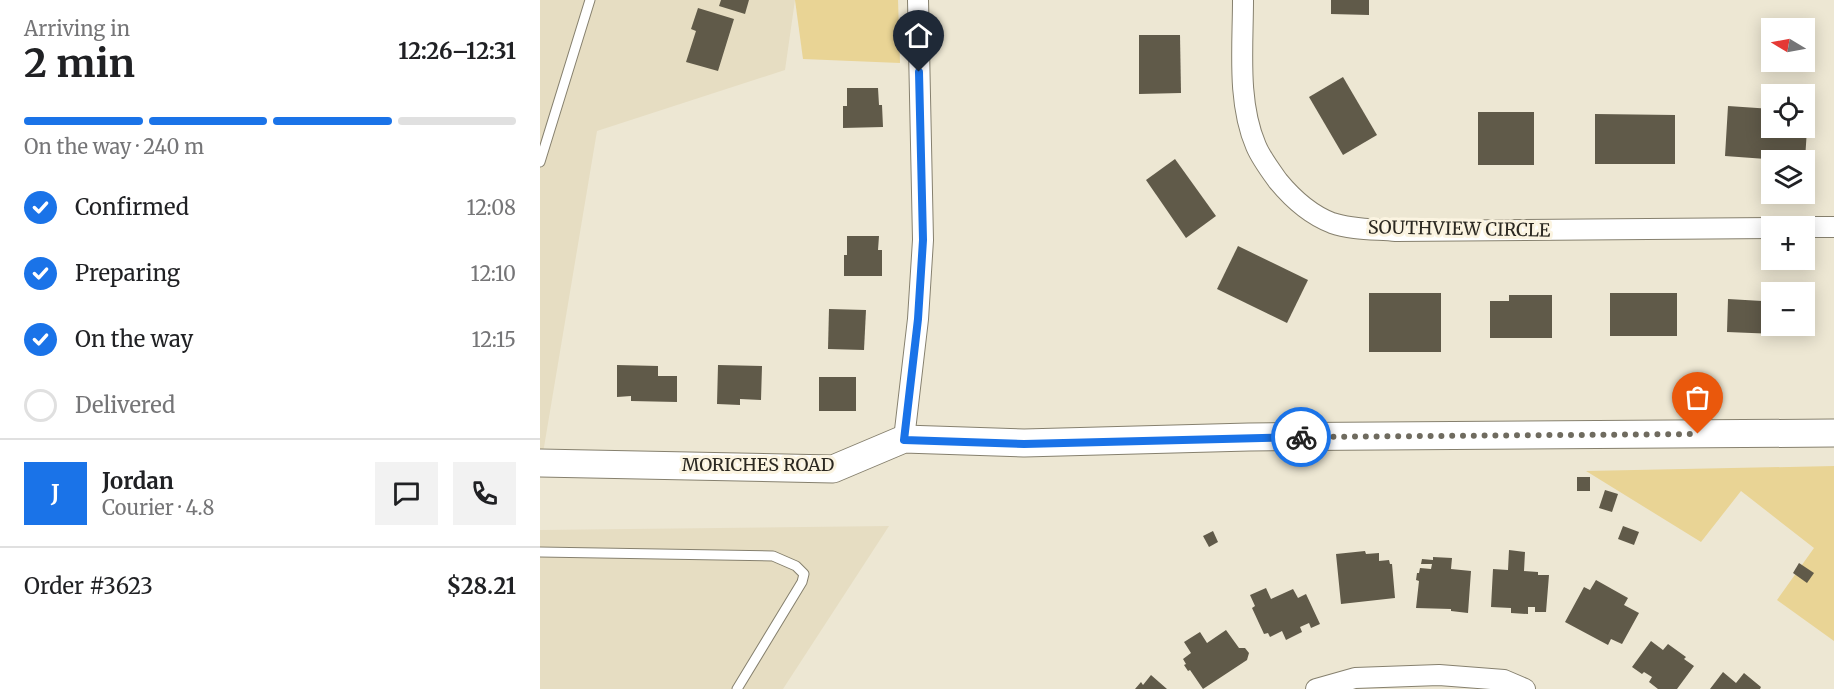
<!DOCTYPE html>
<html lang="en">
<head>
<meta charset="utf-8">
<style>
  :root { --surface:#fff; --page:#f2f2f2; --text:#202124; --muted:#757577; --line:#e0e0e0; --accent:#1a73e8 }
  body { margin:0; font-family:Merriweather,serif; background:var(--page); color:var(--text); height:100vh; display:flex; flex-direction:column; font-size:22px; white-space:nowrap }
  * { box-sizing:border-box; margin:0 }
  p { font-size:20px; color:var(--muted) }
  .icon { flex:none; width:33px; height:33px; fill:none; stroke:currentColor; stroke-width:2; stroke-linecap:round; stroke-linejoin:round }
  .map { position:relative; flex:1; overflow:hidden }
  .drawer { display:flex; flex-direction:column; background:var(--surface); width:540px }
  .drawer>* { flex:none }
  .needle { width:39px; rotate:280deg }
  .buttons { position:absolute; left:1221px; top:18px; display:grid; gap:12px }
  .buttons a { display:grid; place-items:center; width:54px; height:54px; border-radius:0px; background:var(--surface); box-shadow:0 3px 15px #0003; font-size:30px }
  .pin { position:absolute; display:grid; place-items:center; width:51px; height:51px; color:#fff; margin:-62px -26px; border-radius:50% 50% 50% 0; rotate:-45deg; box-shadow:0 0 6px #0007 }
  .pin .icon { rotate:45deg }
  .courier { position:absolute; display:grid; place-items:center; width:60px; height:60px; margin:-30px; border:4px solid #1a73e8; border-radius:50%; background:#fff; color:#222; box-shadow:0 2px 8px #0007 }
  .summary em { font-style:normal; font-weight:700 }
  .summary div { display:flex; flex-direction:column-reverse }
  .summary { display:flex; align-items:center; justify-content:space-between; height:102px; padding:0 24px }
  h1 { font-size:39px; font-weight:700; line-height:45px }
  .bar { display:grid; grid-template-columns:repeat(4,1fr); gap:9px 6px; align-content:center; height:72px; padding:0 24px }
  .bar i { height:8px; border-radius:4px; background:var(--line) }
  .bar .on { background:var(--accent) }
  .bar p { grid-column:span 4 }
  .line { display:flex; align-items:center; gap:15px; padding:0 24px; border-top:2px solid var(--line) }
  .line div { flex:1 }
  .round { display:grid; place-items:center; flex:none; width:63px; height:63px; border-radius:0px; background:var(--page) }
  ol { padding:0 24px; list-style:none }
  li { display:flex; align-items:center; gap:18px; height:66px }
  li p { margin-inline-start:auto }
  li .icon { padding:6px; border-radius:50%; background:var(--accent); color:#fff; stroke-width:4 }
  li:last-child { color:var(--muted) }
  li i { width:33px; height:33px; border:3px solid var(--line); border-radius:50% }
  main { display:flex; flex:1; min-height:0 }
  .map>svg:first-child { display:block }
  .built { fill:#e6ddc2 }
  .green { fill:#e9d495 }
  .building { fill:#605a49 }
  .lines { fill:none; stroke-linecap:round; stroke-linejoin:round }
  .lane-casing { stroke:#86806e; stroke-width:11 }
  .street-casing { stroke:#86806e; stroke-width:22 }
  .secondary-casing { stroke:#86806e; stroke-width:29 }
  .lane { stroke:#fff; stroke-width:9 }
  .street { stroke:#fff; stroke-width:20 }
  .secondary { stroke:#fff; stroke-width:27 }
  .done { stroke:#6f6b5f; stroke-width:6; stroke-dasharray:0 10.8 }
  .route { stroke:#1a73e8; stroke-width:8 }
  .labels { text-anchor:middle; stroke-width:6; stroke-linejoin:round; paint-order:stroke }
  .street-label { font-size:18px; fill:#2b2821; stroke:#fbf4e1 }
</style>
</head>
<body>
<main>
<section class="drawer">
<div class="summary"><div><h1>2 min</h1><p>Arriving in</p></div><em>12:26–12:31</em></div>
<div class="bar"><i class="on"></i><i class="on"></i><i class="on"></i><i></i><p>On the way · 240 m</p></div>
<ol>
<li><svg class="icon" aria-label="check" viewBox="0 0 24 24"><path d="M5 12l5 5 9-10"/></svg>Confirmed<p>12:08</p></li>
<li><svg class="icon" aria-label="check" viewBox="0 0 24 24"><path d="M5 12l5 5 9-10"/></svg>Preparing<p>12:10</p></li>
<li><svg class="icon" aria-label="check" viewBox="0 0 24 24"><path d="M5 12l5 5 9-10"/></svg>On the way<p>12:15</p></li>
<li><i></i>Delivered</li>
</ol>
<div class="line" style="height:108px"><b class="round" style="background:var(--accent);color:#fff">J</b><div><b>Jordan</b><p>Courier · 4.8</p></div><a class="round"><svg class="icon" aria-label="chat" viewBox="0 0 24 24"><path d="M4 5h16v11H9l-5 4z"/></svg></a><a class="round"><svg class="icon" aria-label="phone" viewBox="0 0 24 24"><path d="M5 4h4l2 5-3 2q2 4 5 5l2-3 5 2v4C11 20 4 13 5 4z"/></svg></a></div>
<div class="line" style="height:78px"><div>Order #3623</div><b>$28.21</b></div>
</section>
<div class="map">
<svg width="1294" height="689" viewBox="0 0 1294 689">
  <rect width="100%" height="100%" fill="#ede7d3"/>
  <g class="built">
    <path d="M0 0H255L245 70 57 131 0 471Z"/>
    <path d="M349 526 243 689H0V530Z"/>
  </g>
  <g class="green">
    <path d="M255 0H358L360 63 263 59Z"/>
    <path d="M1294 466V641L1237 600 1274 548 1201 491 1161 542 1046 471Z"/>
  </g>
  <g class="building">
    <path d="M181 0H209L205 14 179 6Z"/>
    <path d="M791 0H829V15L791 14Z"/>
    <path d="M158 8 194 19 178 71 146 62 156 31 151 29Z"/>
    <path d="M599 35H640L641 93 599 94Z"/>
    <path d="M803 77 837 135 803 155 769 97Z"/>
    <path d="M307 88H338L339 105H342L343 127 303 128V106H307Z"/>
    <path d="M1188 106 1232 109V128L1267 129 1265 160H1232V166H1226V159L1185 156Z"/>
    <rect x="938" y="112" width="56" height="53"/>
    <path d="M1055 114 1135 115V164H1055Z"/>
    <path d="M635 159 676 216 646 238 606 180Z"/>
    <path d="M307 236H339L338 250H342V276H304V255H307Z"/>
    <path d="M698 246 768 280 747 323 677 289Z"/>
    <path d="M1222 292H1232V326H1236V334L1187 332 1188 299 1222 301Z"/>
    <rect x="829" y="293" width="72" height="59"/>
    <rect x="1070" y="293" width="67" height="43"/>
    <path d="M969 295H1012V338H950V301H969Z"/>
    <path d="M289 309 326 310 324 350 288 349Z"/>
    <path d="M77 365 118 366V376H137V402L91 401V396L77 397Z"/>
    <path d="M178 365 222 366 221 400 200 399V405L177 404Z"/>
    <rect x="279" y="377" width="37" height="34"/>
    <rect x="1037" y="477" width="13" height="14"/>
    <path d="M1065 490 1078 494 1072 512 1059 508Z"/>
    <path d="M1083 526 1099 532 1094 545 1078 539Z"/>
    <path d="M673 531 678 542 669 547 663 536Z"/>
    <path d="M969 550 985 552 984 571 998 572V575H1009L1006 612H995V607H988V614L971 613V608L951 607 953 569 968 570Z"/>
    <path d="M825 551 826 554 839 553V561L849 560 850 564H852L855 598 801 604 796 554Z"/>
    <path d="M893 557 912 558 911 569 931 571 928 613 911 611V609L876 608 879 581 876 580 877 573H879L880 568 891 569 892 564H881L882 559 893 560Z"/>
    <path d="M1259 563 1274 573 1267 583 1253 573Z"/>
    <path d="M1056 580 1088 598 1084 605 1099 613 1082 644 1071 639 1068 645 1025 622 1044 587 1050 590Z"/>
    <path d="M726 588 731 599 753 589 758 598 766 594 780 624 771 628 769 623 760 627 762 632 746 640 742 631 730 637 728 633 724 634 712 608 715 606 710 595Z"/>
    <path d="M686 630 699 648H705L709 653 707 660 663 689 650 670 648 671 644 665 646 664 643 659 651 653 644 642 660 632 667 643Z"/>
    <path d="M1111 641 1123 650 1128 644 1146 657 1144 659 1154 666 1137 689H1118L1109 682 1112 677 1104 672 1102 674 1092 667Z"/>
    <path d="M1183 672 1196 683 1204 673 1221 687 1220 689H1170Z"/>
    <path d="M611 675 627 689H595L601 682 603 685Z"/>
  </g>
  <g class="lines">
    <g class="lane-casing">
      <g id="lane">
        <path d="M0 162 50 0"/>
        <path d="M0 552 233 556 256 566 264 574 262 582 197 689"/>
      </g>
    </g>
    <g class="street-casing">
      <g id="street">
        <path d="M703 0C703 47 697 102 716 146 721 158 730 170 738 181 752 198 771 215 792 223 812 230 836 229 856 231L1232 228"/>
        <path d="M1264 227H1294"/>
        <path d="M364 439 378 319 383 240 378 0"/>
        <path d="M776 689 815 678 899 675 964 680 985 689"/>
      </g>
    </g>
    <g class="secondary-casing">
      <path id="secondary" d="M0 463 293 469 364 439 484 443 709 437 1294 433"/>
    </g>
    <use href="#lane" class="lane"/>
    <use href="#street" class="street"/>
    <use href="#secondary" class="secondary"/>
  </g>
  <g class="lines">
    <path class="done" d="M761 437 1158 434"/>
    <path class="route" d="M379 72 383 240 378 319 364 440 484 444 761 437"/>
  </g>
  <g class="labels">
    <g class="street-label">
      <text transform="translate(919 229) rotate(1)" y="6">SOUTHVIEW CIRCLE</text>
      <text x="218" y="471">MORICHES ROAD</text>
    </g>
  </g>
</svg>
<div class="buttons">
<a><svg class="needle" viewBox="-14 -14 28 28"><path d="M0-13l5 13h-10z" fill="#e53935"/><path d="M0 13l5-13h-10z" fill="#757577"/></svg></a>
<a><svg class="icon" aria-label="locate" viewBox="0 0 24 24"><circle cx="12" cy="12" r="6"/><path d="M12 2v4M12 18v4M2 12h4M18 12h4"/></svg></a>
<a><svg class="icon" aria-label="layers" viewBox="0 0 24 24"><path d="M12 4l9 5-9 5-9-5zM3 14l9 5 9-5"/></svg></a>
<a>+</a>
<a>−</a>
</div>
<div class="pin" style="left:1158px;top:434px;background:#ea580c"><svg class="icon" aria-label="bag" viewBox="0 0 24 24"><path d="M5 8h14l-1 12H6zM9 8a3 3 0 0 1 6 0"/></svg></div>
<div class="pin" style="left:379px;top:72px;background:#1f2937"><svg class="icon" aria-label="home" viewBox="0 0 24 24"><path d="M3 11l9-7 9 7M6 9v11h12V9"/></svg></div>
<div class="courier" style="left:761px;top:437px"><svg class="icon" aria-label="bike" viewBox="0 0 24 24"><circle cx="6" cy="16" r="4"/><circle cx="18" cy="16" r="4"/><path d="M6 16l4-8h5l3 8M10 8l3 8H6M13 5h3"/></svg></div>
</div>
</main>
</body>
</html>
